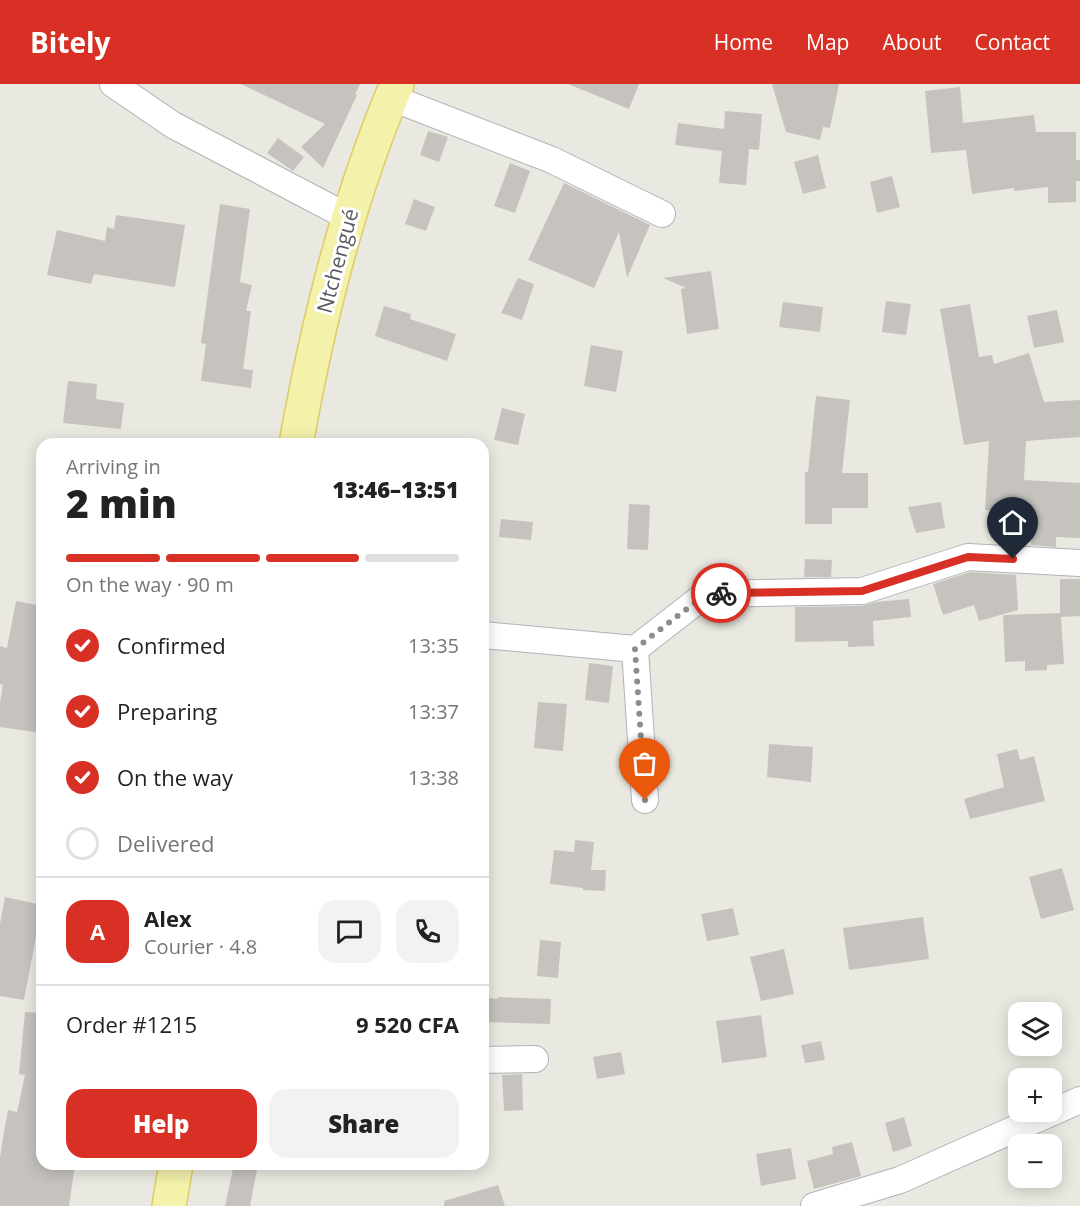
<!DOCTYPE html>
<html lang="en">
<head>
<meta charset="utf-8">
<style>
  :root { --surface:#fff; --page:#f2f2f2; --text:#222; --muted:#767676; --line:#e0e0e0; --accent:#d93025 }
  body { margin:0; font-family:"Open Sans",sans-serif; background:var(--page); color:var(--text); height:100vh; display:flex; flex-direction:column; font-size:22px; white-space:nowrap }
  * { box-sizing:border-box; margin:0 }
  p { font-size:20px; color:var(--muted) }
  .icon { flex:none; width:33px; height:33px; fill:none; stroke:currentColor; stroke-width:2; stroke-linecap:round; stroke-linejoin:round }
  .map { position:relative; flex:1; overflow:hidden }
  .details { position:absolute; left:36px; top:354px; width:453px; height:732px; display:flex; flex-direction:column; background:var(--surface); border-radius:18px; box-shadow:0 3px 15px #0003 }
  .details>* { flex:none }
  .buttons { position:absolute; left:1008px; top:918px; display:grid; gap:12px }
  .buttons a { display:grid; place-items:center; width:54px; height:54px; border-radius:12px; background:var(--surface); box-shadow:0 3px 15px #0003; font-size:30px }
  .pin { position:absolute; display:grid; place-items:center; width:51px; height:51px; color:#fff; margin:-62px -26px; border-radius:50% 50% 50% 0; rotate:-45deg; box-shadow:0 0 6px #0007 }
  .pin .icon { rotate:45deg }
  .courier { position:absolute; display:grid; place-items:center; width:60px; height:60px; margin:-30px; border:4px solid #d93025; border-radius:50%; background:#fff; color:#222; box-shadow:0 2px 8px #0007 }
  .summary em { font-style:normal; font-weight:800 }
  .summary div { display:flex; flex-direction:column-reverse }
  .summary { display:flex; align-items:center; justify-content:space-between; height:102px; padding:0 30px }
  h1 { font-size:39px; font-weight:800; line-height:45px }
  .bar { display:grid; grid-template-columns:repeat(4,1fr); gap:9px 6px; align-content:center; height:72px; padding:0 30px }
  .bar i { height:8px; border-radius:4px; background:var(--line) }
  .bar .current { background:var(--accent) }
  .bar p { grid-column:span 4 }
  .line { display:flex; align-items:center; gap:15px; padding:0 30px; border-top:2px solid var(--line) }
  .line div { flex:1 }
  .round { display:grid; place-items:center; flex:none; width:63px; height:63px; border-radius:18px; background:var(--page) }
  ol { padding:0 30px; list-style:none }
  li { display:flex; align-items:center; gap:18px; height:66px }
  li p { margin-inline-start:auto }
  li .icon { padding:6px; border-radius:50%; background:var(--accent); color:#fff; stroke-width:4 }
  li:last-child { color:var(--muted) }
  li i { width:33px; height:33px; border:3px solid var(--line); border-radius:50% }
  .button { display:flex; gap:12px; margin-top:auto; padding:12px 30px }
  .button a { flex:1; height:69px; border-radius:18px; background:var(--accent); color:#fff; font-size:24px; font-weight:800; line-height:69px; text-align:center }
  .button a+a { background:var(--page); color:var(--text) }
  header { display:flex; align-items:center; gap:36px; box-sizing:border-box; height:84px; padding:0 30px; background:var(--accent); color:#fff }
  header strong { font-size:28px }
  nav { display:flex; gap:33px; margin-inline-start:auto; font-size:21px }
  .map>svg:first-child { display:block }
  .building { fill:#c6c3be }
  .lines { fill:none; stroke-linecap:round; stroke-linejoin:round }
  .minor-casing { stroke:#b1b2b7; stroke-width:28 }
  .major-casing { stroke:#dfcb65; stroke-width:36 }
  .minor { stroke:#fff; stroke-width:26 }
  .major { stroke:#f4f1ab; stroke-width:33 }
  .done { stroke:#8c8d8d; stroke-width:6; stroke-dasharray:0 10.8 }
  .route { stroke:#d93025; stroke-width:8 }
  .labels { text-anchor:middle; stroke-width:6; stroke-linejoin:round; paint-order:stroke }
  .street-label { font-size:21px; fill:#595b60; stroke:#fff }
</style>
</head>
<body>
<header>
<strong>Bitely</strong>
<nav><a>Home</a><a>Map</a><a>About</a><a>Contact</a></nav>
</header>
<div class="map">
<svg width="1080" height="1122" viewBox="0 0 1080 1122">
  <rect width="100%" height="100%" fill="#eae9e1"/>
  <g class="building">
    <path d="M241 0H360L355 10 357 11 323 84 301 63 325 40Z"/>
    <path d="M568 0H639L629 25Z"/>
    <path d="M772 0H839L830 44 823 43 820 56 786 48Z"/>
    <path d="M960 3 963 39 1034 31 1036 48H1076V76H1080V97H1076V118L1048 119V103L1014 107V104L972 110 966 66 931 69 925 7Z"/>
    <path d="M725 27 762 30 759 66 749 65 746 101 719 99 722 67 675 61 678 39 724 45Z"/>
    <path d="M428 47 448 53 439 78 420 71Z"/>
    <path d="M278 54 304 73 293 87 267 69Z"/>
    <path d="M818 71 826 104 803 110 794 78Z"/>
    <path d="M510 79 530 87 515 129 494 122Z"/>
    <path d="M892 92 900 123 877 129 870 98Z"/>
    <path d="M564 99 650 141 627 194 619 148 594 204 528 176Z"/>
    <path d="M414 115 435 123 426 147 405 140Z"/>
    <path d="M220 120 250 125 240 198 252 201 246 227H251L243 285 253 286 251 304 201 297 206 260 201 259Z"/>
    <path d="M116 131 185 141 175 203 94 190 91 200 47 191 57 146 105 157 107 143 114 145Z"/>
    <path d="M711 187 719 245 687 250 681 205 686 204 663 194Z"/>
    <path d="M518 194 534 200 522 236 501 229Z"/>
    <path d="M886 217 911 220 906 251 882 248Z"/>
    <path d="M783 218 823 223 820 248 779 243Z"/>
    <path d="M970 220 979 273 992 271 994 280 1029 269 1044 318 1080 316V353L1026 357 1024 396 1080 399V454L1056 453V463L1031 461 1033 428 985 426 989 357 964 361 940 225Z"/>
    <path d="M384 222 411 230 410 235 456 250 447 277 375 252Z"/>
    <path d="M1057 226 1064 258 1034 264 1027 232Z"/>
    <path d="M591 261 623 267 616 308 584 302Z"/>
    <path d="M68 297 97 300 96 315 124 319 121 345 63 339Z"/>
    <path d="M816 312 850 316 842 389H868V424H832V440H805V388H808Z"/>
    <path d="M502 324 525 330 518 361 494 356Z"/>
    <path d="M941 418 945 444 916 449 908 423Z"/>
    <path d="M629 420 650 421 648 466 627 465Z"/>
    <path d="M501 435 533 438 531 456 499 453Z"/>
    <path d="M805 475 832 476 831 493H804Z"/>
    <path d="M970 488 1016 491 1018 526 979 537 974 521 943 531 933 500Z"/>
    <path d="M1060 495H1080V532L1061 533 1064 580 1047 581V586L1025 587V577L1005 578 1003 531 1060 529Z"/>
    <path d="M909 515 911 533 873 537 874 562 848 563V557L795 558V523L862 522 876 518Z"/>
    <path d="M16 517 42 522V649L0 643V619L3 601 0 600V562L7 564Z"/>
    <path d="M589 579 613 582 609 619 585 616Z"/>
    <path d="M538 618 567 620 563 667 534 664Z"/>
    <path d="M769 660 813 663 811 698 767 693Z"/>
    <path d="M1017 665 1020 676 1034 672 1045 717 970 735 964 715 1004 703 997 670Z"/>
    <path d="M575 756 594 758 591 786H606L605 807 583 806V804L550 800 554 766 574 768Z"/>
    <path d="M1062 784 1074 826 1041 835 1029 793Z"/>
    <path d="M5 813 42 821 24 916 0 912V840Z"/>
    <path d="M733 824 739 851 707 857 701 830Z"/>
    <path d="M923 833 929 875 849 886 843 844Z"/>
    <path d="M540 856 561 858 558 894 537 892Z"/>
    <path d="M784 865 794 910 761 917 750 873Z"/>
    <path d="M483 913 497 915 498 913 551 915 550 940 483 938Z"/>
    <path d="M25 928 42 929V1080H75L69 1122H0V1074L3 1054 8 1026 17 1028 25 991 19 990Z"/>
    <path d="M761 931 767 973 722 979 716 937Z"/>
    <path d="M1018 935V959H1015L1012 936Z"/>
    <path d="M821 957 825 976 805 979 801 961Z"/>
    <path d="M621 968 625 990 597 995 593 973Z"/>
    <path d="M522 990 523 1026 504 1027 502 991Z"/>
    <path d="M904 1033 912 1062 893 1068 885 1039Z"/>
    <path d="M852 1058 861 1092 814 1105 807 1077 833 1070 832 1063Z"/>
    <path d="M791 1064 796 1095 761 1102 756 1070Z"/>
    <path d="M234 1080H258L250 1122H225Z"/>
    <path d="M498 1101 505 1122H444V1117Z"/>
  </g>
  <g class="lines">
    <g class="minor-casing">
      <g id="minor">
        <path d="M113 0 173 41 348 133"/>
        <path d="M392 14 552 76 662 130"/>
        <path d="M483 551 635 565 706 510 862 507 968 473 1080 479"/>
        <path d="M635 565 645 716"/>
        <path d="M483 976 535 975"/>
        <path d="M814 1122 900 1096 1080 1016"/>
      </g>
    </g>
    <g class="major-casing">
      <g id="major">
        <path d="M296 360C318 238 348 114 397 0"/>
        <path d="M169 1122 176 1080"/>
      </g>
    </g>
    <use href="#minor" class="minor"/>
    <use href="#major" class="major"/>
  </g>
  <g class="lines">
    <path class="done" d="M645 716 635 565 706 510 721 509"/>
    <path class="route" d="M721 509 862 507 968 473 1013 475"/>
  </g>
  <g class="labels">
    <g class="street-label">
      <text transform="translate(338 177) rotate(-75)" y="7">Ntchengué</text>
    </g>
  </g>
</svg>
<div class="buttons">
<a><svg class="icon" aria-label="layers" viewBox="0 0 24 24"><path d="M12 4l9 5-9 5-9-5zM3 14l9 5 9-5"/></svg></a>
<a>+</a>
<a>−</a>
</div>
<div class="pin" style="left:645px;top:716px;background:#ea580c"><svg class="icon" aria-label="bag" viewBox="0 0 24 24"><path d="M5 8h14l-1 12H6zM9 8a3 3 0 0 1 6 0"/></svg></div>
<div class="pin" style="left:1013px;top:475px;background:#1f2937"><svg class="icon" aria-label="home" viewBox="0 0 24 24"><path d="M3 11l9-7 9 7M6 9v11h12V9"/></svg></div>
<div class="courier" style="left:721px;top:509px"><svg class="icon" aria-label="bike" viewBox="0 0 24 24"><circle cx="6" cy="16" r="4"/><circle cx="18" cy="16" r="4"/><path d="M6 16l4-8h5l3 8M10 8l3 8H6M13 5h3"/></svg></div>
<section class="details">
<div class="summary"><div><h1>2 min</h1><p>Arriving in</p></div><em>13:46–13:51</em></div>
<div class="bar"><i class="current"></i><i class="current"></i><i class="current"></i><i></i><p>On the way · 90 m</p></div>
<ol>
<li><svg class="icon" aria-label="check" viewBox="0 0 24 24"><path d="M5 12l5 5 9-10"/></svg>Confirmed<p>13:35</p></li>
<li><svg class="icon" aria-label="check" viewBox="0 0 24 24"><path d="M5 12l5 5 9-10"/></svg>Preparing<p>13:37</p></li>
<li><svg class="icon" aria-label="check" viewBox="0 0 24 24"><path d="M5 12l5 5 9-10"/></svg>On the way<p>13:38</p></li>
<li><i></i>Delivered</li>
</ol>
<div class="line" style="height:108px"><b class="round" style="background:var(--accent);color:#fff">A</b><div><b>Alex</b><p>Courier · 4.8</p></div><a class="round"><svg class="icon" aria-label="chat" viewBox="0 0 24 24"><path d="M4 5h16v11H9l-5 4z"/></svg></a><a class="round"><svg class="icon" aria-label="phone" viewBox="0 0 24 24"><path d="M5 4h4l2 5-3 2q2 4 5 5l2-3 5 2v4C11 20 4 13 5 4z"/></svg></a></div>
<div class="line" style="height:78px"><div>Order #1215</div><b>9 520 CFA</b></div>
<div class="button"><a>Help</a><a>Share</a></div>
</section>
</div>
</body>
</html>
